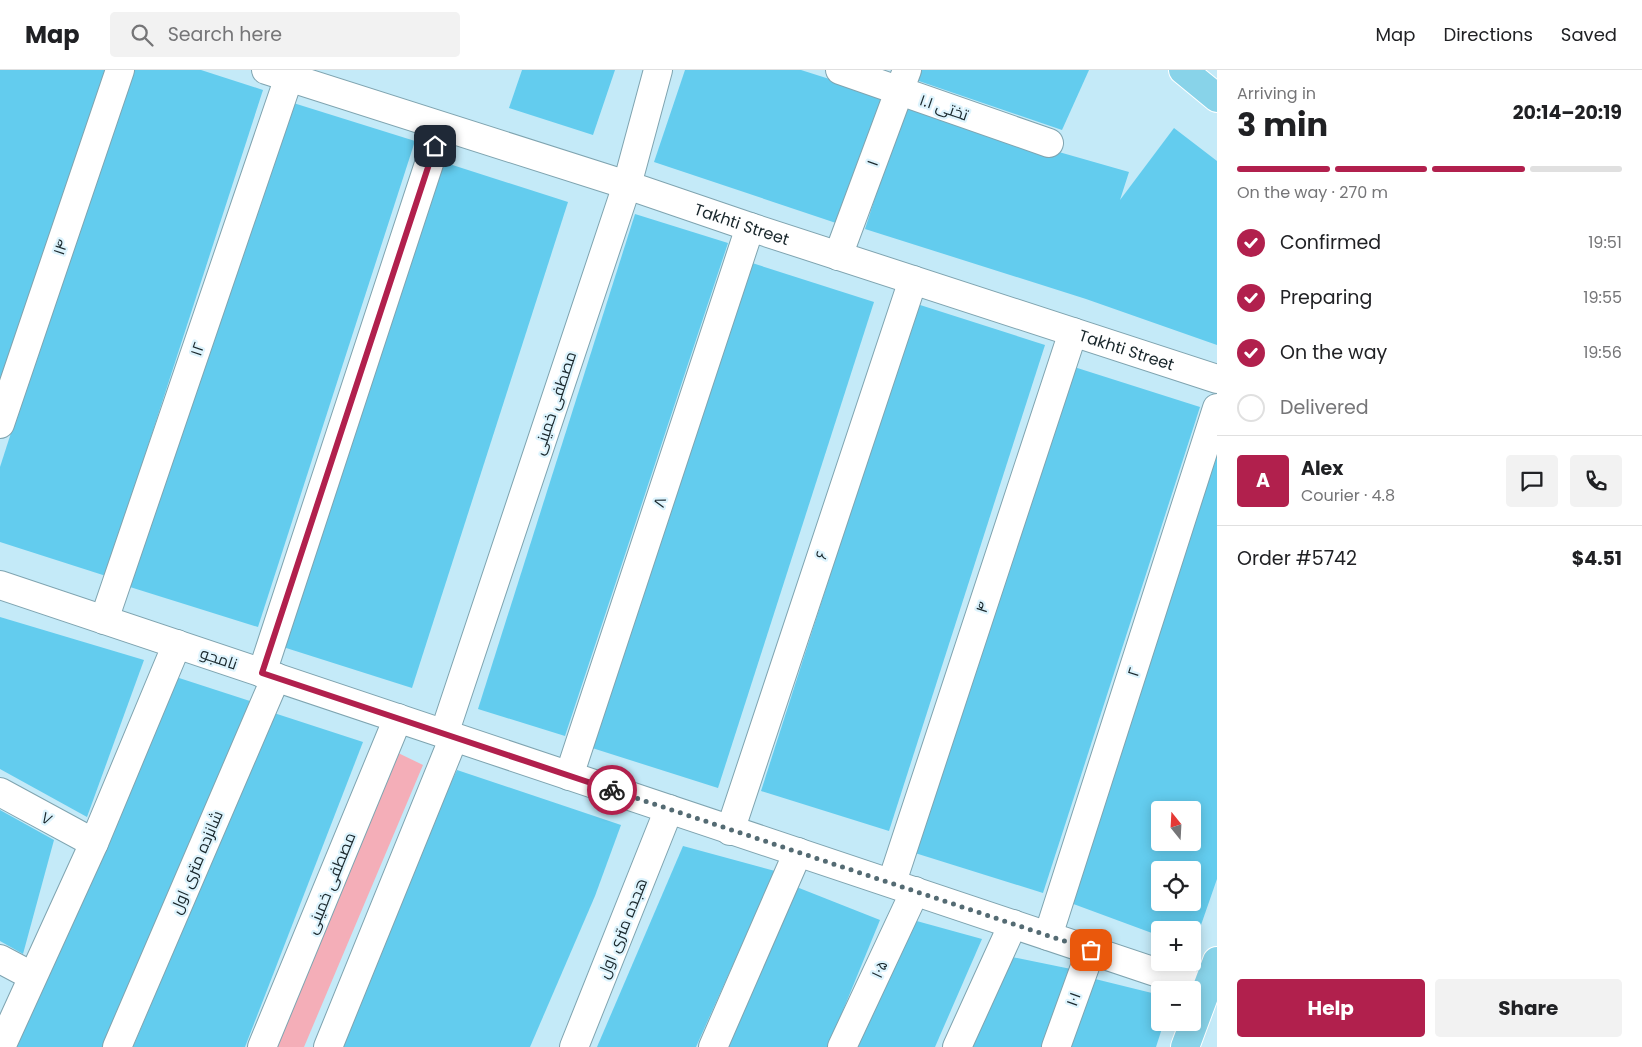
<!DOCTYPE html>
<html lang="en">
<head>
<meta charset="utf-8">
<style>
  :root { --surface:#fff; --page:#f2f2f2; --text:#202124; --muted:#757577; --line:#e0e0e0; --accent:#b1204d }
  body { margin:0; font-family:Poppins,Cairo,sans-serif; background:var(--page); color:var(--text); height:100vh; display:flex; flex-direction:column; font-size:19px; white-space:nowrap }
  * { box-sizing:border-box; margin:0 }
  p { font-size:16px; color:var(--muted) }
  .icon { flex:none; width:28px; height:28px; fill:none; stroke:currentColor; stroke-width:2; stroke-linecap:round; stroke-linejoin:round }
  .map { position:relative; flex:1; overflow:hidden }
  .details { display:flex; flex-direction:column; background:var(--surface); width:425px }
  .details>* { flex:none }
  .needle { width:32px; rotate:342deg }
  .tools { position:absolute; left:1151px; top:731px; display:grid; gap:10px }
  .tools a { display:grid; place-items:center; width:50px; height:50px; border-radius:5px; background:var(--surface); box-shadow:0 2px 12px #0003; font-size:25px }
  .pin { position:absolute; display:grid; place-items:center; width:42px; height:42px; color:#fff; margin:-21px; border-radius:10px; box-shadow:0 2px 8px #0006 }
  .courier { position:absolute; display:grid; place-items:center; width:50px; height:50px; margin:-25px; border:4px solid #b1204d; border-radius:50%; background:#fff; color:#222; box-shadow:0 1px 6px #0007 }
  .summary em { font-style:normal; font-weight:700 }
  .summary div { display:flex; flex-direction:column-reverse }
  .summary { display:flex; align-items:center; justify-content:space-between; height:85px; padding:0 20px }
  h1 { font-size:32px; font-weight:700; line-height:38px }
  .bar { display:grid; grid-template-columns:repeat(4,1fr); gap:8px 5px; align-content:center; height:60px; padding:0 20px }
  .bar i { height:6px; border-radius:4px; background:var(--line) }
  .bar .on { background:var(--accent) }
  .bar p { grid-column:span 4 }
  .line { display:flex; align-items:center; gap:12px; padding:0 20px; border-top:1px solid var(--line) }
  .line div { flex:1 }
  .round { display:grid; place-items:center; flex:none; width:52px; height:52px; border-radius:5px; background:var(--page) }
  ol { padding:0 20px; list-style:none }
  li { display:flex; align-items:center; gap:15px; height:55px }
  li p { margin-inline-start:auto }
  li .icon { padding:5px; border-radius:50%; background:var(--accent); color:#fff; stroke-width:4 }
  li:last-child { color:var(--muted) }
  li i { width:28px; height:28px; border:2px solid var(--line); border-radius:50% }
  .primary-button { display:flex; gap:10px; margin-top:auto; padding:10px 20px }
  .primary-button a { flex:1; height:58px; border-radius:5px; background:var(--accent); color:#fff; font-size:20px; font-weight:700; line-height:58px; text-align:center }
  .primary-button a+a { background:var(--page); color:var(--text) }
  header { display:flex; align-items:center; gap:30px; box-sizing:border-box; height:70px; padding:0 25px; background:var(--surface); border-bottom:1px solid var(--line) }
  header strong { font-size:24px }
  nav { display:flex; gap:28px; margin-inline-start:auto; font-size:18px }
  .search { width:350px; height:45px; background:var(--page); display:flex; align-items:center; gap:12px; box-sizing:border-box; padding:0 18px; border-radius:5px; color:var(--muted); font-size:19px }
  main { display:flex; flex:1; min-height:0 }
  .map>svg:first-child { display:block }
  .green { fill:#f4aeb8 }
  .building { fill:#63ccee; fill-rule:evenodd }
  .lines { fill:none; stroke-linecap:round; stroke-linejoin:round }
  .minor-casing { stroke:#7fa4b0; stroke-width:30 }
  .major-casing { stroke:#fff; stroke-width:30 }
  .minor { stroke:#fff; stroke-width:28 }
  .major { stroke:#88d3e9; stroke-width:28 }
  .done { stroke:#546b73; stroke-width:5; stroke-dasharray:0 9 }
  .route { stroke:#b1204d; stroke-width:6 }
  .labels { text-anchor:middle; stroke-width:4.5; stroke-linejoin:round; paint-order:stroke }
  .street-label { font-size:16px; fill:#18262b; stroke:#def4fd }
</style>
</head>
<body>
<header>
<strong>Map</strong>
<div class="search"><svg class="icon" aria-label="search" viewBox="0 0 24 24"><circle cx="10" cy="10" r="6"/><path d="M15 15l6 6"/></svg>Search here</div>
<nav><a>Map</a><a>Directions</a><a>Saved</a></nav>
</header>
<main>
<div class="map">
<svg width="1217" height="977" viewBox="0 0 1217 977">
  <rect width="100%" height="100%" fill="#c4eaf8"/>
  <path class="green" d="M392 680 423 695 304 977H268Z"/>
  <g class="building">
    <path d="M0 0H105L0 324Z"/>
    <path d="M128 0H201L263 20 106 506 0 472V397Z"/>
    <path d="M522 0H615L593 65 509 38Z"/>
    <path d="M685 0H801L883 26 836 153 654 92Z"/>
    <path d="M916 0H1089L1062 60 913 9Z"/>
    <path d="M287 31 415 71 258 557 130 517Z"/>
    <path d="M904 38 1129 102 1120 130 1174 58 1217 91V275L1086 229 865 159Z"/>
    <path d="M440 91 568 132 412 618 283 577Z"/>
    <path d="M635 144 728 173 565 666 478 639Z"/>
    <path d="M746 191 874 232 718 718 589 677Z"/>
    <path d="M917 234 1045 275 889 761 761 721Z"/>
    <path d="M1071 296 1200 337 1043 823 915 783Z"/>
    <path d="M1217 374V809L1193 878 1192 860H1160V866L1068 832ZM1160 740H1192V772H1160ZM1160 800H1192V832H1160Z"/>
    <path d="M0 547 144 590 87 747 0 699Z"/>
    <path d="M176 607 253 632 102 977H13Z"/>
    <path d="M274 643 363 672 245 977H133Z"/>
    <path d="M457 700 621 755 595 826 530 977H338L427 762Z"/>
    <path d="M0 740 54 770 23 884 0 871Z"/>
    <path d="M683 776 775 801 696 977H597Z"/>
    <path d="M794 816 880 850 828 977H728Z"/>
    <path d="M913 850 982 869 935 977H855Z"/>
    <path d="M1007 886 1071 899 1041 977H966Z"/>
    <path d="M1091 908 1156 924 1160 930V952H1164L1156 977H1067Z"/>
  </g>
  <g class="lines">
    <g class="minor-casing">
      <g id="minor">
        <path id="s1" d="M266 0 627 115 750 157 1217 309"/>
        <path d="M840 0 1049 73"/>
        <path d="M838 186 907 0"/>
        <path d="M0 354 120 0"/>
        <path d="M0 515 1206 919"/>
        <path d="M104 550 289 7"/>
        <path d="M262 603 441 57"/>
        <path d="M444 664 627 115 658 0"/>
        <path d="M569 706 750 157"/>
        <path d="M0 722 94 773"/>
        <path d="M730 761 913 210"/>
        <path d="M892 812 1073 262"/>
        <path d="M1048 866 1217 338"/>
        <path d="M0 889 32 906"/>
        <path d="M1 977 94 773 177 574"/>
        <path d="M117 977 276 607"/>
        <path d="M262 977 398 648"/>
        <path d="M328 977 454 667"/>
        <path d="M574 977 669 739"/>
        <path d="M713 977 798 782"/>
        <path d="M842 977 915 821"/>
        <path d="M957 977 1013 854"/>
        <path d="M1056 977 1091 880"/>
      </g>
    </g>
    <g class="major-casing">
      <g id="major">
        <path d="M1183 0 1217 28"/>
        <path d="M1185 977 1217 891"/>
      </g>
    </g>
    <use href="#minor" class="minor"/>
    <use href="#major" class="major"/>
  </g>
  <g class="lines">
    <path class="done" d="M612 720 1091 880"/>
    <path class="route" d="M435 76 262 603 612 720"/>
  </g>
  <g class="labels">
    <g class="street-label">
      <text transform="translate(944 37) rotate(19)" y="6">تختی ۱.۱</text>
      <text transform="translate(872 93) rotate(-70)" y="6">۱</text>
      <text dy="6" stroke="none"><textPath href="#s1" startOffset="500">Takhti Street</textPath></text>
      <text transform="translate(60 177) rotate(-71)" y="6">۱۴</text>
      <text transform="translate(197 279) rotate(-71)" y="6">۱۲</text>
      <text dy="6" stroke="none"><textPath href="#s1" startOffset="905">Takhti Street</textPath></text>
      <text transform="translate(554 333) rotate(-72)" y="6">مصطفی خمینی</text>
      <text transform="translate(659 432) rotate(-72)" y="6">۸</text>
      <text transform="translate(821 485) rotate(-72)" y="6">۶</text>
      <text transform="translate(982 537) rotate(-72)" y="6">۴</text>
      <text transform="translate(219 588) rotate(19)" y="6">نامجو</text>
      <text transform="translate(1133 602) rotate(-72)" y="6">۲</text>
      <text transform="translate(47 748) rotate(29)" y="6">۷</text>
      <text transform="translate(196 792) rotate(-67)" y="6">شانزده متری اول</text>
      <text transform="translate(330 813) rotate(-68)" y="6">مصطفی خمینی</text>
      <text transform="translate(622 858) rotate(-68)" y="6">هجده متری اول</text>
      <text transform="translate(879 899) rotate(-65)" y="6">۱۰۵</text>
      <text transform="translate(1073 929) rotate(-70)" y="6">۱۰۱</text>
    </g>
  </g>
</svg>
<div class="tools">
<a><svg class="needle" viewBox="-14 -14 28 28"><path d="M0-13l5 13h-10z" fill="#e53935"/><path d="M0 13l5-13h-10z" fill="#757577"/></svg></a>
<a><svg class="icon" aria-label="locate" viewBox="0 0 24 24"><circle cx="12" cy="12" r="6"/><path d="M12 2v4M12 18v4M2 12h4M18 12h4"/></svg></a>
<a>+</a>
<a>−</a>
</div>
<div class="pin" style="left:1091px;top:880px;background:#ea580c"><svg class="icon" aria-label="bag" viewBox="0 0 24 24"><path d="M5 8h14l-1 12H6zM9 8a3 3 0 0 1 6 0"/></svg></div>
<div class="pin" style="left:435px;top:76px;background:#1f2937"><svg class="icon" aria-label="home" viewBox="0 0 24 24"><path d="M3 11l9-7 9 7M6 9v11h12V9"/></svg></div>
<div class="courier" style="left:612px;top:720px"><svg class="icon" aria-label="bike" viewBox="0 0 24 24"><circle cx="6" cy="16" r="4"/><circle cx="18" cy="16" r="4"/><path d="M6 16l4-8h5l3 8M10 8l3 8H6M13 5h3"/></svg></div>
</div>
<section class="details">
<div class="summary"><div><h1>3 min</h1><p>Arriving in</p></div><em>20:14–20:19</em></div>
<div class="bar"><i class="on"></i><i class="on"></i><i class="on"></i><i></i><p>On the way · 270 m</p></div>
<ol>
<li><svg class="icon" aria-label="check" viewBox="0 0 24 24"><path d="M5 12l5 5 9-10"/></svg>Confirmed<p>19:51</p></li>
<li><svg class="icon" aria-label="check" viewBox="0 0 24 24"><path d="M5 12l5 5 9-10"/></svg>Preparing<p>19:55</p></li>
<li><svg class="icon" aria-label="check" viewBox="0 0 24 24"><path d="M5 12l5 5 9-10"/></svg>On the way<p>19:56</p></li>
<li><i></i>Delivered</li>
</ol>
<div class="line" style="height:90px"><b class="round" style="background:var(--accent);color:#fff">A</b><div><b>Alex</b><p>Courier · 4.8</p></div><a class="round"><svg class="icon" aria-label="chat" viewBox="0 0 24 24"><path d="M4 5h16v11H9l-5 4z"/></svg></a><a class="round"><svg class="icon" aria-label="phone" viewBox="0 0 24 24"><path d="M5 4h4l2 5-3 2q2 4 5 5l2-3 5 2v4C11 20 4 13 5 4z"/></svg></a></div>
<div class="line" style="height:65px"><div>Order #5742</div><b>$4.51</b></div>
<div class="primary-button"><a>Help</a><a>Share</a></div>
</section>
</main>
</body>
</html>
